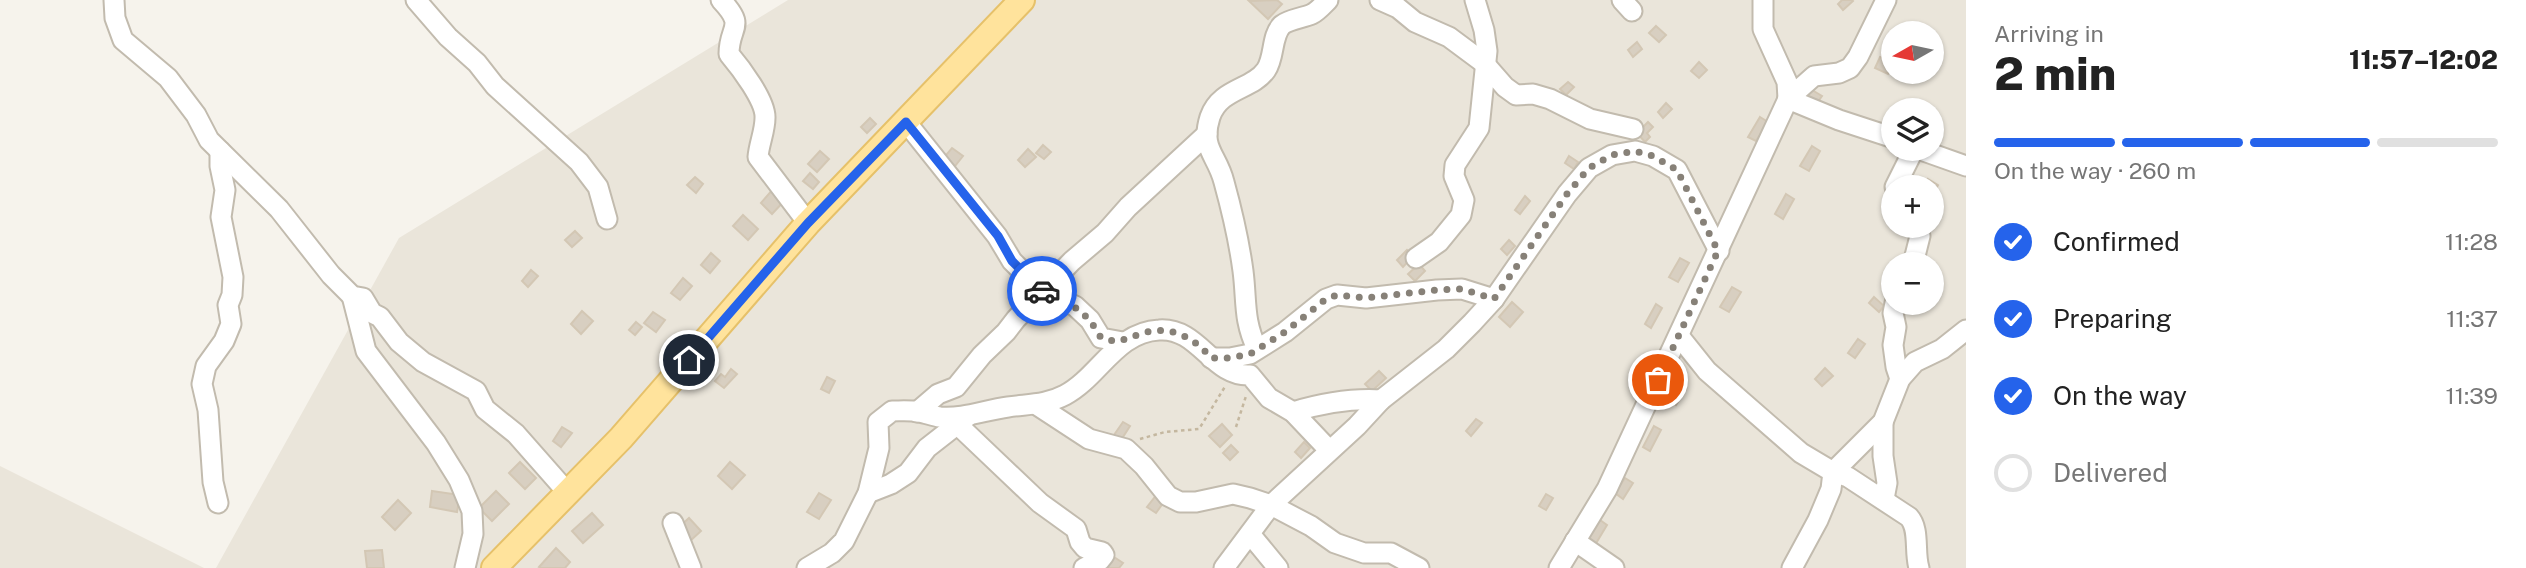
<!DOCTYPE html>
<html lang="en">
<head>
<meta charset="utf-8">
<style>
  :root { --surface:#fff; --page:#f6f6f6; --text:#222; --muted:#767676; --line:#e0e0e0; --accent:#2563eb }
  body { margin:0; font-family:"Public Sans",sans-serif; background:var(--page); color:var(--text); height:100vh; display:flex; flex-direction:column; font-size:26px; white-space:nowrap }
  * { box-sizing:border-box; margin:0 }
  p { font-size:23px; color:var(--muted) }
  .icon { flex:none; width:38px; height:38px; fill:none; stroke:currentColor; stroke-width:2; stroke-linecap:round; stroke-linejoin:round }
  .map { position:relative; flex:1; overflow:hidden }
  .side { display:flex; flex-direction:column; background:var(--surface); width:560px }
  .side>* { flex:none }
  .needle { width:46px; rotate:261deg }
  .fabs { position:absolute; left:1881px; top:21px; display:grid; gap:14px }
  .fabs a { display:grid; place-items:center; width:63px; height:63px; border-radius:50%; background:var(--surface); box-shadow:0 2px 5px #0004; font-size:35px }
  .pin { position:absolute; display:grid; place-items:center; width:60px; height:60px; color:#fff; margin:-30px; border:4px solid #fff; border-radius:50%; box-shadow:0 2px 7px #0007 }
  .courier { position:absolute; display:grid; place-items:center; width:70px; height:70px; margin:-35px; border:5px solid #2563eb; border-radius:50%; background:#fff; color:#222; box-shadow:0 2px 9px #0007 }
  .head em { font-style:normal; font-weight:800 }
  .head div { display:flex; flex-direction:column-reverse }
  .head { display:flex; align-items:center; justify-content:space-between; height:119px; padding:0 28px }
  h1 { font-size:46px; font-weight:800; line-height:52px }
  .bar { display:grid; grid-template-columns:repeat(4,1fr); gap:10px 7px; align-content:center; height:84px; padding:0 28px }
  .bar i { height:9px; border-radius:5px; background:var(--line) }
  .bar .current { background:var(--accent) }
  .bar p { grid-column:span 4 }
  ol { padding:0 28px; list-style:none }
  li { display:flex; align-items:center; gap:21px; height:77px }
  li p { margin-inline-start:auto }
  li .icon { padding:7px; border-radius:50%; background:var(--accent); color:#fff; stroke-width:4 }
  li:last-child { color:var(--muted) }
  li i { width:38px; height:38px; border:4px solid var(--line); border-radius:50% }
  main { display:flex; flex:1; min-height:0 }
  .map>svg:first-child { display:block }
  .residential { fill:#eae5da; fill-rule:evenodd }
  .building { fill:#d8cfc1; stroke:#d3c7b4; stroke-width:2 }
  .lines { fill:none; stroke-linecap:round; stroke-linejoin:round }
  .minor-casing { stroke:#c2bbae; stroke-width:23 }
  .major-casing { stroke:#e6c16a; stroke-width:28 }
  .path { stroke:#c4b79f; stroke-width:2.5; stroke-dasharray:3.5 3.5; stroke-linecap:butt }
  .minor { stroke:#fff; stroke-width:19 }
  .major { stroke:#ffe39c; stroke-width:24 }
  .done { stroke:#878178; stroke-width:7; stroke-dasharray:0 12.6 }
  .route { stroke:#2563eb; stroke-width:9 }
</style>
</head>
<body>
<main>
<div class="map">
<svg width="1966" height="568" viewBox="0 0 1966 568">
  <rect width="100%" height="100%" fill="#f6f3ec"/>
  <g class="residential">
    <path d="M788 0H1966V568H216L399 238ZM1894 33H1932V72H1894ZM1894 110H1932V149H1894ZM1894 187H1932V226H1894ZM1894 264H1932V303H1894Z"/>
    <path d="M0 466 204 568H0Z"/>
  </g>
  <g class="building">
    <path d="M1277 0 1282 4 1268 19 1249 1Z"/>
    <path d="M1842 0H1852L1853 1 1843 10 1838 4Z"/>
    <path d="M1656 26 1666 35 1659 42 1649 33Z"/>
    <path d="M1637 42 1642 49 1633 57 1628 50Z"/>
    <path d="M1880 57 1893 63 1888 74 1875 68Z"/>
    <path d="M1699 62 1707 70 1699 78 1691 71Z"/>
    <path d="M1568 82 1574 87 1566 95 1560 89Z"/>
    <path d="M1807 87 1822 96 1817 103 1803 94Z"/>
    <path d="M1666 103 1672 109 1663 118 1658 112Z"/>
    <path d="M1760 117 1768 122 1756 141 1748 137Z"/>
    <path d="M870 118 876 124 867 133 861 127Z"/>
    <path d="M1648 122 1653 127 1647 133 1650 137 1645 142 1637 133Z"/>
    <path d="M1043 145 1051 152 1044 159 1036 153Z"/>
    <path d="M1812 146 1820 151 1809 171 1800 166Z"/>
    <path d="M952 148 963 156 951 171 940 162Z"/>
    <path d="M1028 149 1036 157 1025 167 1018 160Z"/>
    <path d="M820 151 829 159 817 172 808 164Z"/>
    <path d="M1569 156 1578 162 1574 169 1565 163Z"/>
    <path d="M810 173 819 182 813 189 803 181Z"/>
    <path d="M695 177 703 184 696 193 687 185Z"/>
    <path d="M1928 179 1938 185 1932 196V187H1924Z"/>
    <path d="M774 188 786 199 772 214 761 203Z"/>
    <path d="M1786 194 1794 199 1783 219 1775 214Z"/>
    <path d="M1525 196 1530 201 1520 214 1515 210Z"/>
    <path d="M743 215 758 229 748 240 733 226Z"/>
    <path d="M575 231 582 238 572 247 565 240Z"/>
    <path d="M1509 240 1515 246 1507 255 1501 249Z"/>
    <path d="M1407 250 1413 256 1403 267 1397 260Z"/>
    <path d="M711 253 720 261 710 273 701 265Z"/>
    <path d="M1680 258 1689 263 1678 282 1669 277Z"/>
    <path d="M1419 264 1425 271 1415 281 1408 274Z"/>
    <path d="M531 270 538 276 528 287 522 281Z"/>
    <path d="M683 278 692 286 680 300 671 293Z"/>
    <path d="M1732 287 1741 292 1729 312 1720 307Z"/>
    <path d="M1874 297 1884 306 1879 312 1869 303Z"/>
    <path d="M1512 302 1523 312 1510 327 1499 317Z"/>
    <path d="M1656 304 1662 308 1651 328 1645 324Z"/>
    <path d="M582 311 593 321 581 334 571 324Z"/>
    <path d="M653 312 665 320 656 332 644 323Z"/>
    <path d="M636 322 642 327 635 335 629 330Z"/>
    <path d="M1858 339 1865 344 1855 358 1848 353Z"/>
    <path d="M1825 368 1833 376 1822 386 1815 379Z"/>
    <path d="M731 369 737 374 724 388 715 381 721 374 725 377Z"/>
    <path d="M1379 371 1386 378 1372 391 1365 384Z"/>
    <path d="M827 377 835 381 829 393 821 389Z"/>
    <path d="M1678 384 1686 389 1676 405 1668 399Z"/>
    <path d="M1476 419 1482 423 1471 436 1466 431Z"/>
    <path d="M1123 422 1130 426 1121 440 1114 435Z"/>
    <path d="M1222 424 1232 435 1220 447 1209 436Z"/>
    <path d="M1654 426 1661 430 1650 451 1643 447Z"/>
    <path d="M562 427 572 433 561 447 553 441Z"/>
    <path d="M1304 442 1310 448 1301 458 1295 452Z"/>
    <path d="M1231 445 1238 452 1230 460 1223 453Z"/>
    <path d="M520 462 536 478 525 489 509 473Z"/>
    <path d="M730 462 745 475 732 489 718 476Z"/>
    <path d="M1625 478 1633 483 1623 499 1615 493Z"/>
    <path d="M432 491 460 495 457 512 430 507Z"/>
    <path d="M496 491 509 504 492 521 479 508Z"/>
    <path d="M819 493 831 500 819 519 807 512Z"/>
    <path d="M1158 493 1166 499 1156 513 1147 507Z"/>
    <path d="M1546 494 1553 498 1546 510 1539 506Z"/>
    <path d="M398 500 411 513 395 530 382 517Z"/>
    <path d="M592 513 603 525 583 543 572 531Z"/>
    <path d="M689 518 701 531 690 541 678 528Z"/>
    <path d="M1600 520 1607 525 1595 545 1588 540Z"/>
    <path d="M556 548 570 562 565 568H541L539 567Z"/>
    <path d="M382 550 384 568H367L365 551Z"/>
    <path d="M1114 557 1123 563 1119 568H1106Z"/>
  </g>
  <g class="lines">
    <g class="minor-casing">
      <g id="minor">
        <path d="M114 0 115 18 123 40 168 78 196 115 209 140 279 209 331 275 352 296 363 298 372 313 380 317 399 342 423 362 476 391 485 409 516 434 568 493"/>
        <path d="M416 0 448 37 477 63 495 86 579 162 598 187 607 219"/>
        <path d="M721 0C747 28 729 25 729 54 740 67 766 101 765 118 765 131 759 144 758 157L808 223"/>
        <path d="M1380 0 1398 8 1415 22 1449 37 1484 63 1505 87 1516 95 1533 94 1550 99 1590 119 1633 129"/>
        <path d="M1622 0 1632 11"/>
        <path d="M1763 0V29L1787 82 1788 99"/>
        <path d="M1788 99 1839 120 1894 138"/>
        <path d="M906 122 997 236 1012 261 1043 292 1075 306 1090 320 1101 338 1123 342"/>
        <path d="M1918 149 1966 166"/>
        <path d="M1895 187 1914 149"/>
        <path d="M1416 258 1439 242 1461 215 1464 200 1454 176 1455 165 1479 128 1487 51 1484 30 1475 0"/>
        <path d="M1913 264 1920 236 1917 226"/>
        <path d="M352 296 366 351 436 443 459 480 472 511 473 534 465 568"/>
        <path d="M1895 303 1893 313 1896 327 1893 345 1896 367 1900 379"/>
        <path d="M1679 336 1707 371 1801 453 1833 472 1848 477 1909 517C1920 529 1914 552 1919 568"/>
        <path d="M1257 349C1243 319 1247 302 1243 271 1239 241 1232 211 1224 182 1217 154 1200 149 1210 117 1220 88 1252 90 1266 70 1275 57 1271 36 1282 25 1290 19 1303 18 1312 14 1318 11 1323 5 1328 0"/>
        <path d="M1211 358H1230L1250 354 1285 332 1326 299 1337 295 1366 298 1437 290 1462 289 1494 299"/>
        <path d="M1037 405 1089 439 1126 449 1144 466 1168 496 1180 502H1196L1233 494 1250 498 1271 505 1311 526 1335 543 1364 553H1391L1419 568"/>
        <path d="M917 412 938 394 956 387 982 355 1006 332 1016 319 1072 261 1105 233 1128 207 1207 134"/>
        <path d="M1293 412C1323 403 1350 398 1381 400"/>
        <path d="M1883 422V456L1887 483 1884 499"/>
        <path d="M958 425 1040 503 1076 529 1080 542 1085 548 1102 552 1104 555 1100 560 1084 568"/>
        <path d="M868 493 891 484 908 473 927 448 968 416"/>
        <path d="M218 503 213 482 208 410 202 384 206 366 224 341 231 324 228 305 232 295 233 277 221 217 225 190 220 166V151"/>
        <path d="M673 523 691 568"/>
        <path d="M1250 534 1278 568"/>
        <path d="M1575 541 1614 568"/>
        <path d="M807 568 832 553 844 541 868 493 879 448 878 422 892 411C901 411 910 410 919 412 926 413 933 416 940 417 963 419 985 410 1008 407 1028 404 1046 405 1065 395 1099 377 1116 332 1159 330 1199 327 1212 377 1250 375L1269 398 1293 412 1329 450"/>
        <path d="M1224 568 1271 505 1357 426 1381 400 1446 349 1472 323 1494 299 1567 194 1589 168 1612 155 1635 151 1653 156 1677 170 1719 251"/>
        <path d="M1559 568 1607 489 1788 99 1814 76 1839 73 1850 68 1858 57 1886 0"/>
        <path d="M1792 568 1818 520 1831 489 1833 472 1883 422 1900 379 1915 362 1942 349 1966 330"/>
      </g>
    </g>
    <g class="major-casing">
      <path id="major" d="M494 568 621 438 808 223 1022 0"/>
    </g>
    <g class="path">
      <path d="M1236 427 1246 396"/>
      <path d="M1140 439 1165 432 1199 429 1226 385"/>
    </g>
    <use href="#minor" class="minor"/>
    <use href="#major" class="major"/>
  </g>
  <g class="lines">
    <path class="done" d="M1042 291C1071 305 1084 307 1101 338 1121 344 1124 339 1143 333 1170 325 1194 337 1211 358H1230L1250 354 1285 332 1326 299 1337 295 1366 298 1437 290 1462 289 1494 299 1567 194 1589 168 1612 155 1635 151 1653 156 1677 170 1718 251 1658 380"/>
    <path class="route" d="M689 360 808 223 906 122 998 236 1012 261 1042 291"/>
  </g>
</svg>
<div class="fabs">
<a><svg class="needle" viewBox="-14 -14 28 28"><path d="M0-13l5 13h-10z" fill="#e53935"/><path d="M0 13l5-13h-10z" fill="#767676"/></svg></a>
<a><svg class="icon" aria-label="layers" viewBox="0 0 24 24"><path d="M12 4l9 5-9 5-9-5zM3 14l9 5 9-5"/></svg></a>
<a>+</a>
<a>−</a>
</div>
<div class="pin" style="left:1658px;top:380px;background:#ea580c"><svg class="icon" aria-label="bag" viewBox="0 0 24 24"><path d="M5 8h14l-1 12H6zM9 8a3 3 0 0 1 6 0"/></svg></div>
<div class="pin" style="left:689px;top:360px;background:#1f2937"><svg class="icon" aria-label="home" viewBox="0 0 24 24"><path d="M3 11l9-7 9 7M6 9v11h12V9"/></svg></div>
<div class="courier" style="left:1042px;top:291px"><svg class="icon" aria-label="car" viewBox="0 0 24 24"><path d="M5 17H2v-5l4-1 3-4h7l3 4 3 1v5h-3M9 17h6M6 11h13"/><circle cx="7" cy="17" r="2"/><circle cx="17" cy="17" r="2"/></svg></div>
</div>
<section class="side">
<div class="head"><div><h1>2 min</h1><p>Arriving in</p></div><em>11:57–12:02</em></div>
<div class="bar"><i class="current"></i><i class="current"></i><i class="current"></i><i></i><p>On the way · 260 m</p></div>
<ol>
<li><svg class="icon" aria-label="check" viewBox="0 0 24 24"><path d="M5 12l5 5 9-10"/></svg>Confirmed<p>11:28</p></li>
<li><svg class="icon" aria-label="check" viewBox="0 0 24 24"><path d="M5 12l5 5 9-10"/></svg>Preparing<p>11:37</p></li>
<li><svg class="icon" aria-label="check" viewBox="0 0 24 24"><path d="M5 12l5 5 9-10"/></svg>On the way<p>11:39</p></li>
<li><i></i>Delivered</li>
</ol>
</section>
</main>
</body>
</html>
